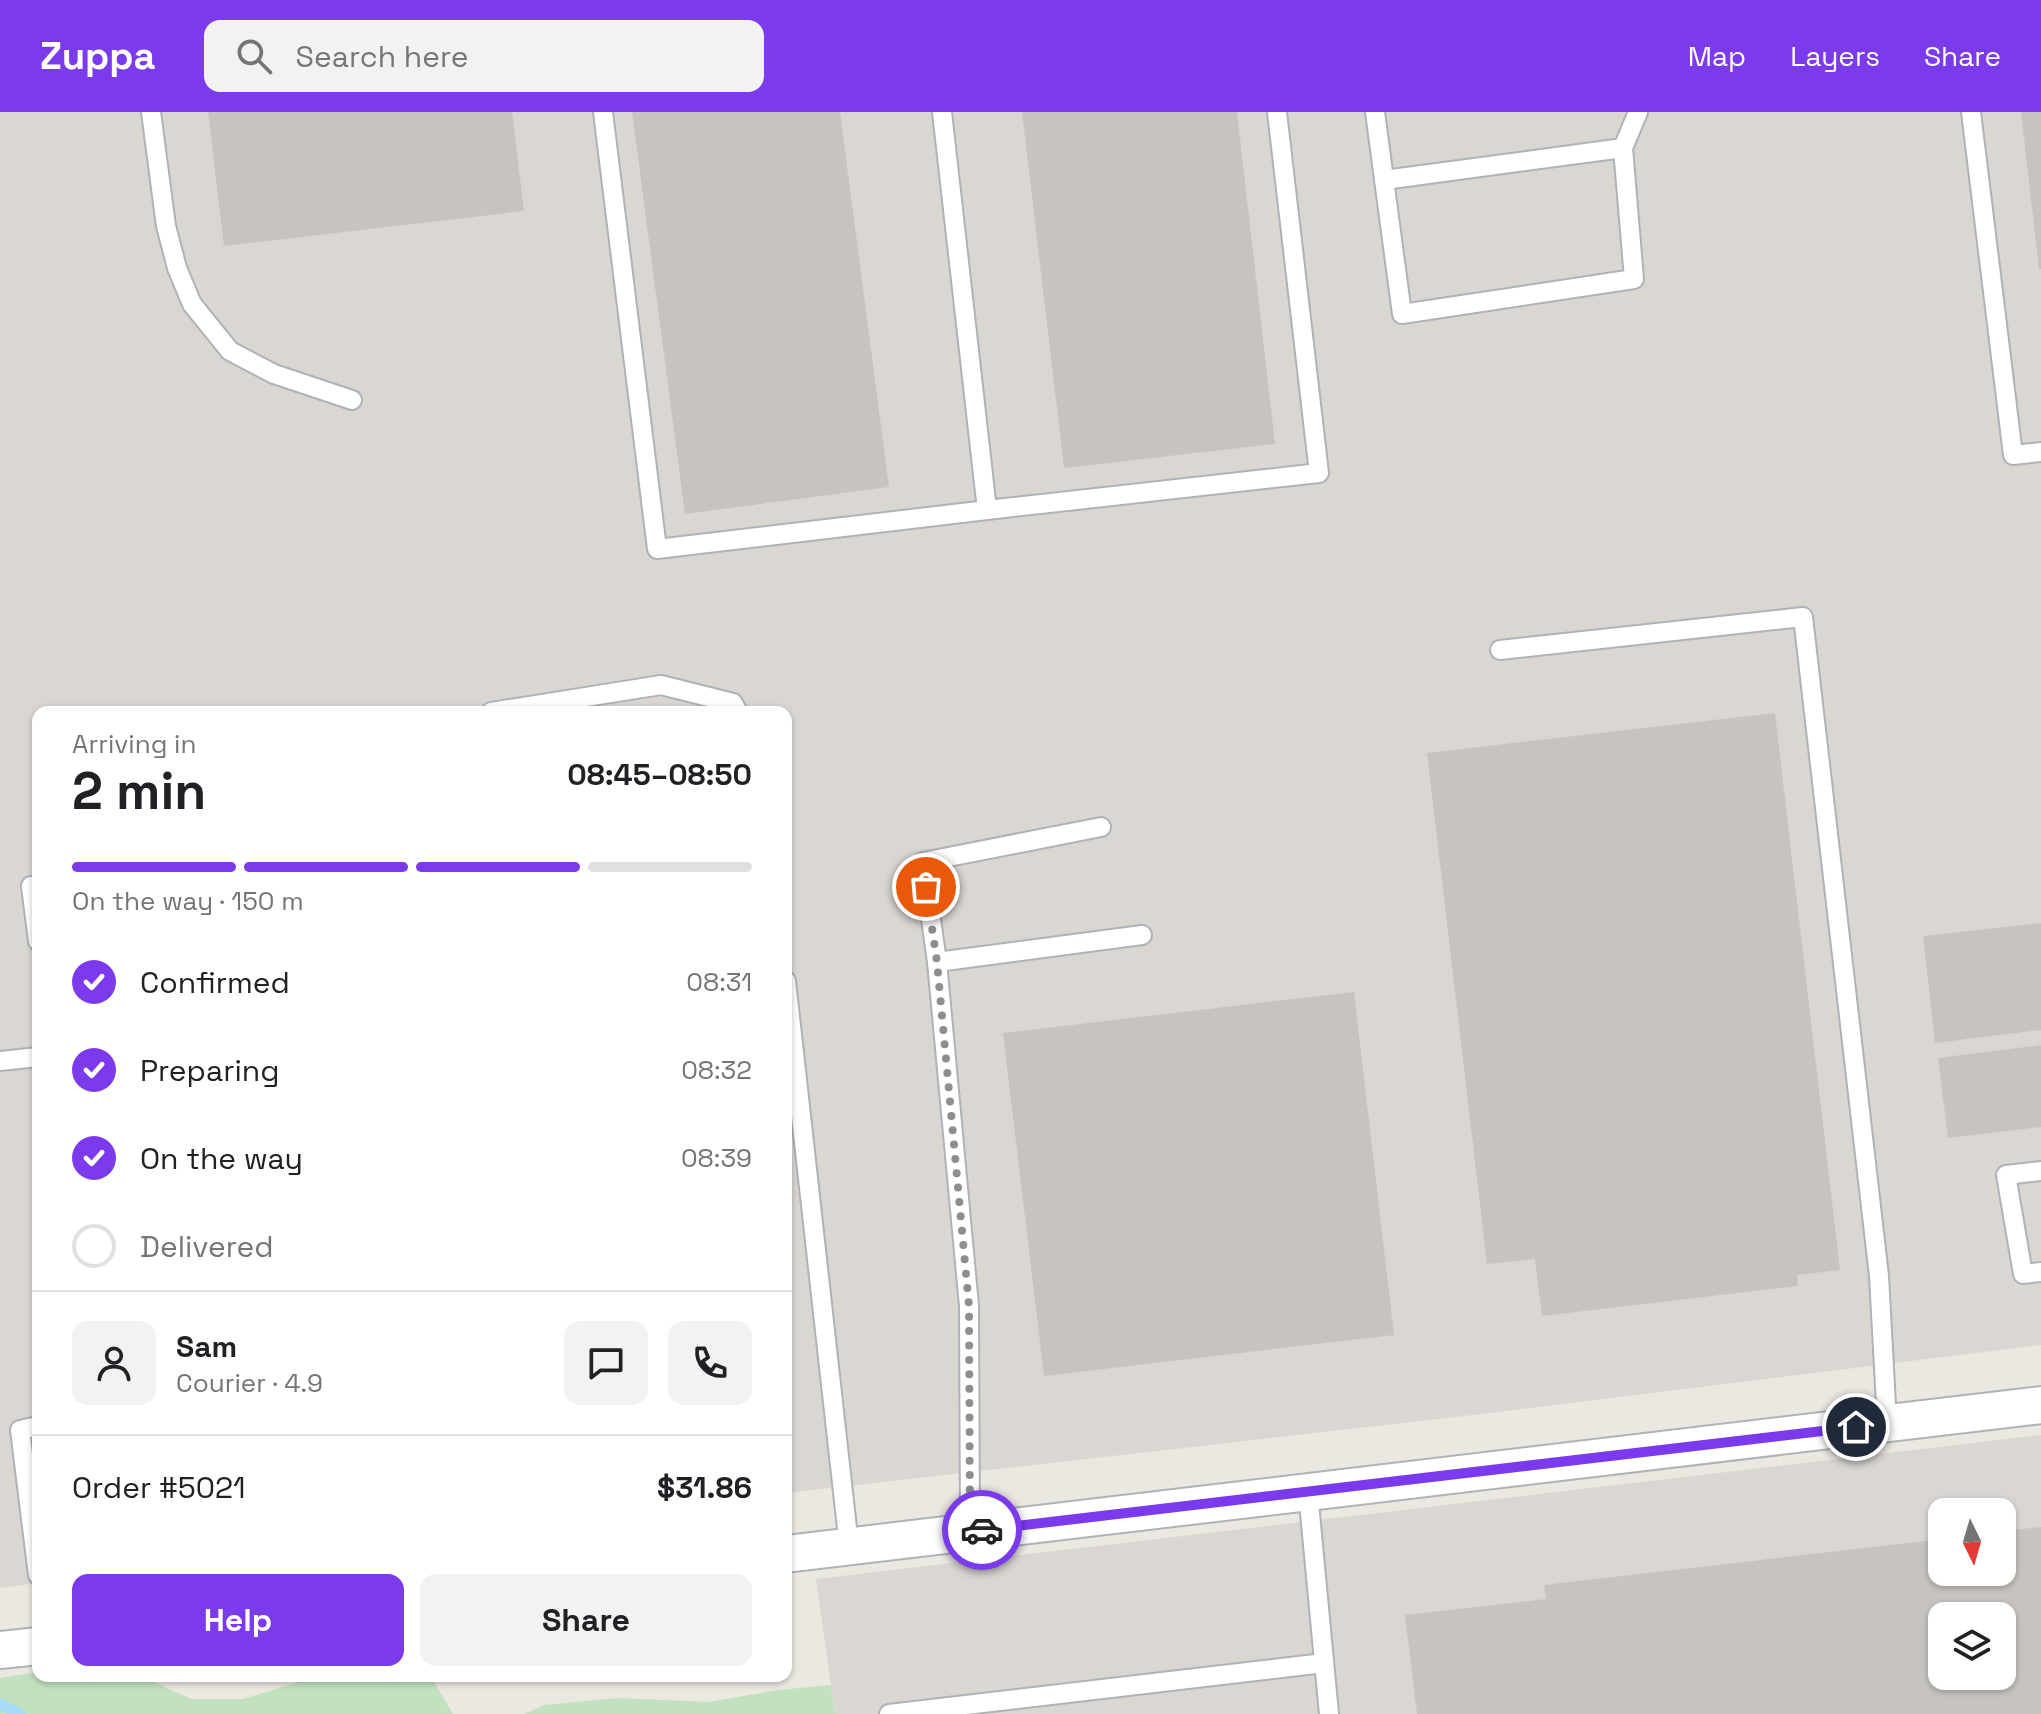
<!DOCTYPE html>
<html lang="en">
<head>
<meta charset="utf-8">
<style>
  :root { --surface:#fff; --page:#f2f2f2; --text:#202124; --muted:#757577; --line:#e0e0e0; --accent:#7c3aed }
  body { margin:0; font-family:"Space Grotesk",sans-serif; background:var(--page); color:var(--text); height:100vh; display:flex; flex-direction:column; font-size:30px; white-space:nowrap }
  * { box-sizing:border-box; margin:0 }
  p { font-size:26px; color:var(--muted) }
  .icon { flex:none; width:44px; height:44px; fill:none; stroke:currentColor; stroke-width:2; stroke-linecap:round; stroke-linejoin:round }
  .map { position:relative; flex:1; overflow:hidden }
  .panel { position:absolute; left:32px; top:594px; width:760px; height:976px; display:flex; flex-direction:column; background:var(--surface); border-radius:16px; box-shadow:0 2px 6px #0004 }
  .panel>* { flex:none }
  .needle { width:52px; rotate:175deg }
  .tools { position:absolute; left:1928px; top:1386px; display:grid; gap:16px }
  .tools a { display:grid; place-items:center; width:88px; height:88px; border-radius:16px; background:var(--surface); box-shadow:0 2px 6px #0004; font-size:40px }
  .pin { position:absolute; display:grid; place-items:center; width:68px; height:68px; color:#fff; margin:-34px; border:4px solid #fff; border-radius:50%; box-shadow:0 2px 8px #0007 }
  .courier { position:absolute; display:grid; place-items:center; width:80px; height:80px; margin:-40px; border:6px solid #7c3aed; border-radius:50%; background:#fff; color:#222; box-shadow:0 2px 10px #0007 }
  .head em { font-style:normal; font-weight:700 }
  .head div { display:flex; flex-direction:column-reverse }
  .head { display:flex; align-items:center; justify-content:space-between; height:136px; padding:0 40px }
  h1 { font-size:52px; font-weight:700; line-height:60px }
  .bar { display:grid; grid-template-columns:repeat(4,1fr); gap:12px 8px; align-content:center; height:96px; padding:0 40px }
  .bar i { height:10px; border-radius:6px; background:var(--line) }
  .bar .active { background:var(--accent) }
  .bar p { grid-column:span 4 }
  .line { display:flex; align-items:center; gap:20px; padding:0 40px; border-top:2px solid var(--line) }
  .line div { flex:1 }
  .round { display:grid; place-items:center; flex:none; width:84px; height:84px; border-radius:16px; background:var(--page) }
  ol { padding:0 40px; list-style:none }
  li { display:flex; align-items:center; gap:24px; height:88px }
  li p { margin-inline-start:auto }
  li .icon { padding:8px; border-radius:50%; background:var(--accent); color:#fff; stroke-width:4 }
  li:last-child { color:var(--muted) }
  li i { width:44px; height:44px; border:4px solid var(--line); border-radius:50% }
  .action { display:flex; gap:16px; margin-top:auto; padding:16px 40px }
  .action a { flex:1; height:92px; border-radius:16px; background:var(--accent); color:#fff; font-size:32px; font-weight:700; line-height:92px; text-align:center }
  .action a+a { background:var(--page); color:var(--text) }
  header { display:flex; align-items:center; gap:48px; box-sizing:border-box; height:112px; padding:0 40px; background:var(--accent); color:#fff }
  header strong { font-size:38px }
  nav { display:flex; gap:44px; margin-inline-start:auto; font-size:28px }
  .search { width:560px; height:72px; background:var(--page); display:flex; align-items:center; gap:20px; box-sizing:border-box; padding:0 28px; border-radius:16px; color:var(--muted); font-size:30px }
  .map>svg:first-child { display:block }
  .industrial { fill:#dad7d3; fill-rule:evenodd }
  .green { fill:#c2e1bf }
  .lines { fill:none; stroke-linecap:round; stroke-linejoin:round }
  .stream { stroke:#a5daf8; stroke-width:11 }
  .building { fill:#c7c3be; fill-rule:evenodd }
  .lane-casing { stroke:#afb2b6; stroke-width:22 }
  .street-casing { stroke:#afb2b6; stroke-width:40 }
  .lane { stroke:#fff; stroke-width:18 }
  .street { stroke:#fff; stroke-width:36 }
  .done { stroke:#8d8e8e; stroke-width:8; stroke-dasharray:0 14.4 }
  .route { stroke:#7c3aed; stroke-width:10 }
</style>
</head>
<body>
<header>
<strong>Zuppa</strong>
<div class="search"><svg class="icon" aria-label="search" viewBox="0 0 24 24"><circle cx="10" cy="10" r="6"/><path d="M15 15l6 6"/></svg>Search here</div>
<nav><a>Map</a><a>Layers</a><a>Share</a></nav>
</header>
<div class="map">
<svg width="2041" height="1602" viewBox="0 0 2041 1602">
  <rect width="100%" height="100%" fill="#ebe8e1"/>
  <g class="industrial">
    <path d="M0 0H2041V1233L1465 1304 786 1381V600H38V1471L0 1476Z"/>
    <path d="M2041 1323V1602H835L816 1467ZM1942 1400H2002V1460H1942ZM1942 1504H2002V1564H1942Z"/>
  </g>
  <g class="green">
    <path d="M38 1560V1564H140L191 1587H243L302 1569 311 1564H427L435 1572 453 1602H0V1566Z"/>
    <path d="M831 1573 835 1602H524L544 1593 618 1586 709 1590 778 1578Z"/>
  </g>
  <g class="lines">
    <path class="stream" d="M0 1592 20 1602"/>
  </g>
  <g class="building">
    <path d="M208 0H512L524 99 224 134Z"/>
    <path d="M632 0H840L889 375 685 402Z"/>
    <path d="M1022 0H1237L1275 332 1064 356Z"/>
    <path d="M2021 0H2041V157H2039Z"/>
    <path d="M1775 601 1840 1158 1797 1163 1798 1174 1542 1204 1535 1147 1487 1152 1427 641Z"/>
    <path d="M2041 811V918L1935 931 1923 824Z"/>
    <path d="M1354 880 1394 1223 1044 1264 1003 921Z"/>
    <path d="M2041 933V1015L1948 1026 1938 946Z"/>
    <path d="M2041 1415V1602H1417L1405 1503 1546 1487 1544 1473 1942 1427V1460H2002V1419ZM1942 1504H2002V1564H1942Z"/>
  </g>
  <g class="lines">
    <g class="lane-casing">
      <g id="lane">
        <path d="M151 0 166 114 177 156 192 192 230 239 274 262 352 288"/>
        <path d="M603 0 657 437 987 398"/>
        <path d="M942 0 987 398 1319 361 1277 0"/>
        <path d="M1375 0 1402 202 1634 167 1623 36 1638 0"/>
        <path d="M1971 0 2013 343 2041 340"/>
        <path d="M1384 68 1623 36"/>
        <path d="M1500 538 1803 505 1879 1164 1887 1311"/>
        <path d="M491 600 661 573 733 591 738 600"/>
        <path d="M31 774 38 829"/>
        <path d="M937 850 923 750 1101 715"/>
        <path d="M786 869 849 1434"/>
        <path d="M0 949 38 945"/>
        <path d="M2041 1059 2006 1063 2023 1162 2041 1160"/>
        <path d="M38 1314 20 1318 38 1463"/>
        <path d="M1308 1380 1329 1602"/>
        <path d="M970 1420 969 1194 937 850 1142 823"/>
        <path d="M889 1602 1324 1551"/>
      </g>
    </g>
    <g class="street-casing">
      <g id="street">
        <path d="M786 1442 2041 1293"/>
        <path d="M0 1538 38 1534"/>
      </g>
    </g>
    <use href="#lane" class="lane"/>
    <use href="#street" class="street"/>
  </g>
  <g class="lines">
    <path class="done" d="M926 775 937 850 969 1194 970 1420 982 1418"/>
    <path class="route" d="M982 1418 1856 1315"/>
  </g>
</svg>
<div class="tools">
<a><svg class="needle" viewBox="-14 -14 28 28"><path d="M0-13l5 13h-10z" fill="#e53935"/><path d="M0 13l5-13h-10z" fill="#757577"/></svg></a>
<a><svg class="icon" aria-label="layers" viewBox="0 0 24 24"><path d="M12 4l9 5-9 5-9-5zM3 14l9 5 9-5"/></svg></a>
</div>
<div class="pin" style="left:926px;top:775px;background:#ea580c"><svg class="icon" aria-label="bag" viewBox="0 0 24 24"><path d="M5 8h14l-1 12H6zM9 8a3 3 0 0 1 6 0"/></svg></div>
<div class="pin" style="left:1856px;top:1315px;background:#1f2937"><svg class="icon" aria-label="home" viewBox="0 0 24 24"><path d="M3 11l9-7 9 7M6 9v11h12V9"/></svg></div>
<div class="courier" style="left:982px;top:1418px"><svg class="icon" aria-label="car" viewBox="0 0 24 24"><path d="M5 17H2v-5l4-1 3-4h7l3 4 3 1v5h-3M9 17h6M6 11h13"/><circle cx="7" cy="17" r="2"/><circle cx="17" cy="17" r="2"/></svg></div>
<section class="panel">
<div class="head"><div><h1>2 min</h1><p>Arriving in</p></div><em>08:45–08:50</em></div>
<div class="bar"><i class="active"></i><i class="active"></i><i class="active"></i><i></i><p>On the way · 150 m</p></div>
<ol>
<li><svg class="icon" aria-label="check" viewBox="0 0 24 24"><path d="M5 12l5 5 9-10"/></svg>Confirmed<p>08:31</p></li>
<li><svg class="icon" aria-label="check" viewBox="0 0 24 24"><path d="M5 12l5 5 9-10"/></svg>Preparing<p>08:32</p></li>
<li><svg class="icon" aria-label="check" viewBox="0 0 24 24"><path d="M5 12l5 5 9-10"/></svg>On the way<p>08:39</p></li>
<li><i></i>Delivered</li>
</ol>
<div class="line" style="height:144px"><a class="round"><svg class="icon" aria-label="person" viewBox="0 0 24 24"><circle cx="12" cy="8" r="4"/><path d="M4 21q1-7 8-7t8 7"/></svg></a><div><b>Sam</b><p>Courier · 4.9</p></div><a class="round"><svg class="icon" aria-label="chat" viewBox="0 0 24 24"><path d="M4 5h16v11H9l-5 4z"/></svg></a><a class="round"><svg class="icon" aria-label="phone" viewBox="0 0 24 24"><path d="M5 4h4l2 5-3 2q2 4 5 5l2-3 5 2v4C11 20 4 13 5 4z"/></svg></a></div>
<div class="line" style="height:104px"><div>Order #5021</div><b>$31.86</b></div>
<div class="action"><a>Help</a><a>Share</a></div>
</section>
</div>
</body>
</html>
